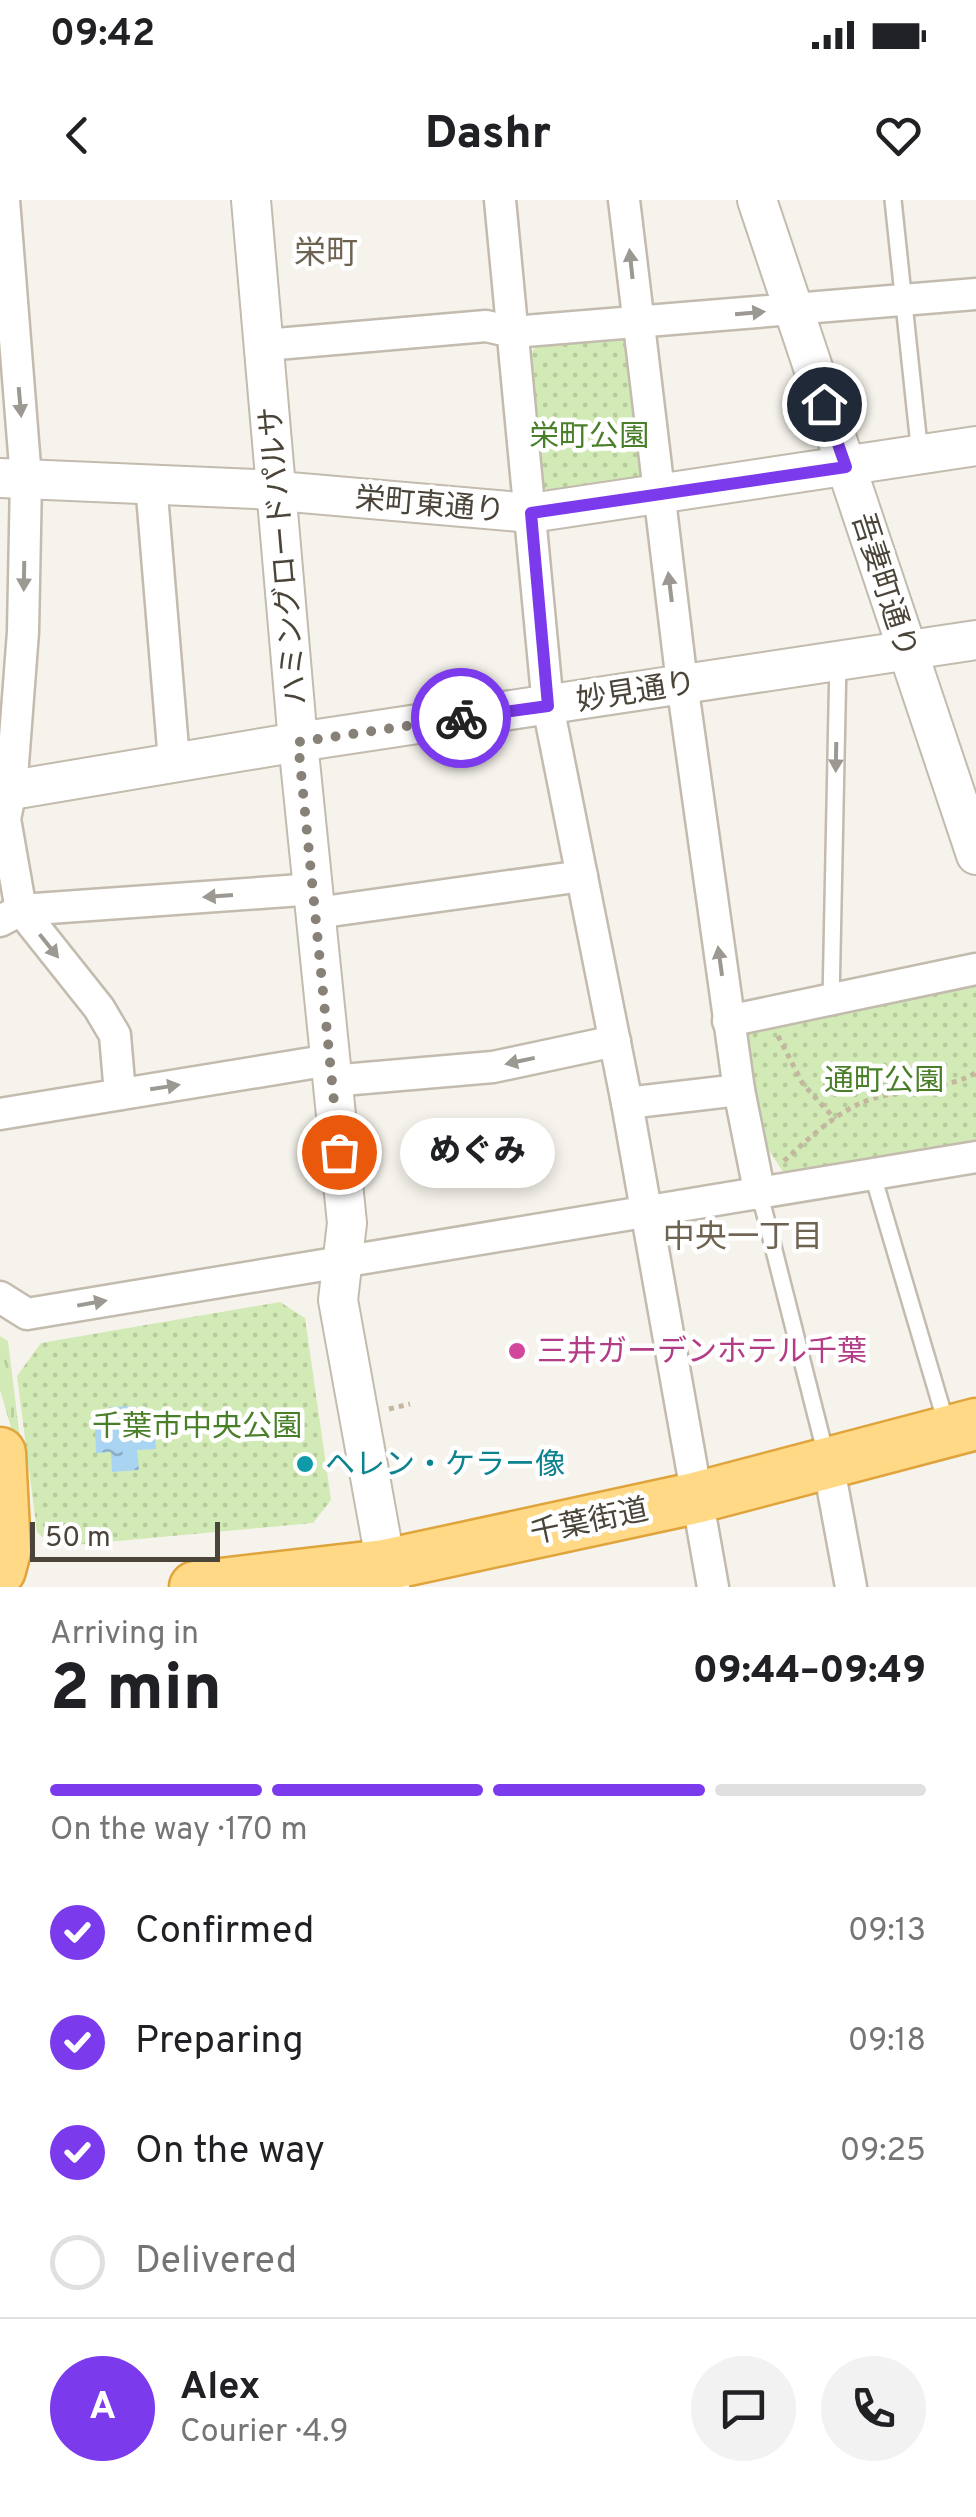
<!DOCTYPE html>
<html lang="en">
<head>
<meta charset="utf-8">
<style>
  :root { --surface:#fff; --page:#f2f2f2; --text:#202124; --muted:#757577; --line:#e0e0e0; --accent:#7c3aed }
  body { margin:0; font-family:Overpass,"Noto Sans JP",sans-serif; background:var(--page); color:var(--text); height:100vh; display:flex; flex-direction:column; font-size:38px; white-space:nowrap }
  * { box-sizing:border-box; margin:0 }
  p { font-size:32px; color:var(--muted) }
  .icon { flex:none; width:55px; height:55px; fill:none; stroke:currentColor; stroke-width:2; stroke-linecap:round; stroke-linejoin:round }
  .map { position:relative; height:1387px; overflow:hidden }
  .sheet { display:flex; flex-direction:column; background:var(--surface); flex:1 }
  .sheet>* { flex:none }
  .scale { position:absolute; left:30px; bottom:25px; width:190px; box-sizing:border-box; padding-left:10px; border:5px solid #4b4439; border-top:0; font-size:28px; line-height:35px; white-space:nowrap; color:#4b4439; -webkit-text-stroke:8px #fff; paint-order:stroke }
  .pin { position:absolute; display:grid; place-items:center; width:85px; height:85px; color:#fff; margin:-42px; border:5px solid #fff; border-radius:50%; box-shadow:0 2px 10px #0007 }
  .courier { position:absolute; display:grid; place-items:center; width:100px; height:100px; margin:-50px; border:8px solid #7c3aed; border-radius:50%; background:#fff; color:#222; box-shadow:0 2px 12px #0007 }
  .bubble { position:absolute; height:70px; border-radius:35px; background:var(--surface); box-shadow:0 5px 15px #0003; font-size:32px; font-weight:800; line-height:70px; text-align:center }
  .summary em { font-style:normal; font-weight:800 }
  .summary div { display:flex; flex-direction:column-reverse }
  .summary { display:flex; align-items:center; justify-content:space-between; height:170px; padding:0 50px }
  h1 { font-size:65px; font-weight:800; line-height:75px }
  .bar { display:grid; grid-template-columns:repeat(4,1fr); gap:15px 10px; align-content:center; height:120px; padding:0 50px }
  .bar i { height:12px; border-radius:8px; background:var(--line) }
  .bar .on { background:var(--accent) }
  .bar p { grid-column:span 4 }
  .line { display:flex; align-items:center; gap:25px; padding:0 50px; border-top:2px solid var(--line) }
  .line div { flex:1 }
  .round { display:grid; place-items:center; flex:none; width:105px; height:105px; border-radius:52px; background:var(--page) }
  ol { padding:0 50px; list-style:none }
  li { display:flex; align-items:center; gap:30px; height:110px }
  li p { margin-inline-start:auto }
  li .icon { padding:10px; border-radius:50%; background:var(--accent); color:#fff; stroke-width:4 }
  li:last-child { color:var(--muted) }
  li i { width:55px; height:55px; border:5px solid var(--line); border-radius:50% }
  .status { display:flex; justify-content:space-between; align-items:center; height:70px; padding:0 50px; background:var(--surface); direction:ltr }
  .status svg { height:28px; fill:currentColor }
  header { display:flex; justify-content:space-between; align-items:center; height:130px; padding:0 50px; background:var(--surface); font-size:45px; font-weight:800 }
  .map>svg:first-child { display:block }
  .grass { fill:url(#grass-tufts) }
  .park { fill:url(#park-dots) }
  .water { fill:url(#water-ripples) }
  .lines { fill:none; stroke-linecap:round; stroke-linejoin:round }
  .service-casing { stroke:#c2bbae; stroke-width:20 }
  .minor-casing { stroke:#c2bbae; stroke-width:35 }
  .tertiary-casing { stroke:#c2bbae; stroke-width:42 }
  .trunk-casing { stroke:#e0a43c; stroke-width:55 }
  .path { stroke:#c4b79f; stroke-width:5; stroke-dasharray:5 5; stroke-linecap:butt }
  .service { stroke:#fff; stroke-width:15 }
  .minor { stroke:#fff; stroke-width:30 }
  .tertiary { stroke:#fff; stroke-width:38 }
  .trunk { stroke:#ffd985; stroke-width:50 }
  .oneway { fill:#9c9892 }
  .done { stroke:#878178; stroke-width:10; stroke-dasharray:0 18 }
  .route { stroke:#7c3aed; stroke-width:12 }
  .hotel-dot { fill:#d1479c; stroke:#fff; stroke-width:4 }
  .culture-dot { fill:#0f9aa8; stroke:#fff; stroke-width:4 }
  .labels { text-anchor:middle; stroke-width:9; stroke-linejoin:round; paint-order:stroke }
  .park-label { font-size:30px; fill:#4a7f2a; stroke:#fff }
  .street-label { font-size:30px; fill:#4b4439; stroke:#fff }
  .hotel-label { font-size:30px; fill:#b23c85; stroke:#fff; text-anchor:start }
  .culture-label { font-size:30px; fill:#0d838f; stroke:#fff; text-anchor:start }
  .neighbourhood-label { font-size:32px; fill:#6e6250; stroke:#fff }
</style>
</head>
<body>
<div class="status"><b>09:42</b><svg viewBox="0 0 49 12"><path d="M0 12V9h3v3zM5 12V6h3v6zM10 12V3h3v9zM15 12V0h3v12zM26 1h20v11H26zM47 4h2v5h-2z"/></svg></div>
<header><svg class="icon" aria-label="back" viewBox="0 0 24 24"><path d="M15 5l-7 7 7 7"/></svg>Dashr<svg class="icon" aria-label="heart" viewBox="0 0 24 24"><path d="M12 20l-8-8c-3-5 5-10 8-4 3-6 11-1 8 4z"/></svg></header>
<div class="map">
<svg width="976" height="1387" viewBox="0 0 976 1387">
  <defs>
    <pattern id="grass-tufts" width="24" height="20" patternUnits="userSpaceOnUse" patternTransform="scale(2.5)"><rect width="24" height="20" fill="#d2eab5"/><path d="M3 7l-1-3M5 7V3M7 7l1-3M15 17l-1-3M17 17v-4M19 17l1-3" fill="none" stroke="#b6ca9c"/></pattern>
    <pattern id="park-dots" width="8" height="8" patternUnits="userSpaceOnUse" patternTransform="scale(2.5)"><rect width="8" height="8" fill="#d2eab5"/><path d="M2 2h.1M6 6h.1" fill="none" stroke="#b6ca9c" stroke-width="1.8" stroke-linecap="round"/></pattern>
    <pattern id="water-ripples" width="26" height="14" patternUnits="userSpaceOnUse" patternTransform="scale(2.5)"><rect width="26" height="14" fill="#a9d4f2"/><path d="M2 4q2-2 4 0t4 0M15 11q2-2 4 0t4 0" fill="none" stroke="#8caec5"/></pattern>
  </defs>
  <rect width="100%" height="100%" fill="#f6f3ec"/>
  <path class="grass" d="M0 1136 8 1141 33 1345H28L21 1261 0 1190Z"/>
  <g class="park">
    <path d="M620 134 630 139 646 273 638 284 553 295 540 284 529 156 541 140Z"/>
    <path d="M976 779V944L787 978 768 949 744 838 755 826Z"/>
    <path d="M280 1102 305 1118 331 1300 313 1323 53 1347 37 1332 17 1176 41 1143Z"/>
  </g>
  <path class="water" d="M135 1206 136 1222 154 1221 156 1249 137 1250 139 1270 112 1272 111 1252 96 1253 95 1225 110 1224 109 1207Z"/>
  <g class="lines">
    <g class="service-casing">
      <g id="service">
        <path d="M893 0 920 255"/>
        <path d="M831 801 838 460"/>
        <path d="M873 976 947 1226"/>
        <path d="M760 995 827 1259"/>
      </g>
    </g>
    <g class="minor-casing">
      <g id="minor">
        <path d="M4 0 26 279 23 432 11 590 5 619 21 710 99 808 115 835 120 894"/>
        <path d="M500 0 548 506 627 903 713 1387"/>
        <path d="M624 0 682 483 739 890 760 995"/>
        <path d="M265 145 486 126 513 132 976 94"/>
        <path d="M151 283 174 561"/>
        <path d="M316 713 582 676"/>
        <path d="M0 721 21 710 315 689"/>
        <path d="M728 821 976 769"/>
        <path d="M331 881 493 867 615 841"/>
        <path d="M627 903 739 890"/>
        <path d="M0 914 330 860"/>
        <path d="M0 1097 27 1114 976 957"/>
        <path d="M828 1263 851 1387"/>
      </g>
    </g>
    <g class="tertiary-casing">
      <g id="tertiary">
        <path d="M251 0 298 542 347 1023 338 1100 390 1387"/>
        <path d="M757 0 976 655"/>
        <path d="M0 278 255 289 531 313 976 246"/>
        <path d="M0 592 298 542 976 440"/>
      </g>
    </g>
    <g class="trunk-casing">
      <g id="trunk">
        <path d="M0 1253 5 1351 0 1370"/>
        <path d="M195 1387 385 1365 695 1298 976 1224"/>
      </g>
    </g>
    <g class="path">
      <path d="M778 836 803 884 835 919"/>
      <path d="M784 961C807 940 832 916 861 903 891 889 955 889 976 872"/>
      <path d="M389 1209 410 1204"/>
    </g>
    <use href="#service" class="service"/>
    <use href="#minor" class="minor"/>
    <use href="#tertiary" class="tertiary"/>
    <use href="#trunk" class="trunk"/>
  </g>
  <defs><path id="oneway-solid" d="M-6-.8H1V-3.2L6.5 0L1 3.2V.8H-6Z" transform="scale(2.5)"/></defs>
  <g class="oneway">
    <use href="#oneway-solid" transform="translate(631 64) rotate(-96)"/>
    <use href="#oneway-solid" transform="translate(750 113) rotate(-5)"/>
    <use href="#oneway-solid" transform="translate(20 202) rotate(85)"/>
    <use href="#oneway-solid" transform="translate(24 376) rotate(91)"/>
    <use href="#oneway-solid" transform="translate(670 387) rotate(-97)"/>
    <use href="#oneway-solid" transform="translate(836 557) rotate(91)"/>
    <use href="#oneway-solid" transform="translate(218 696) rotate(176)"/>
    <use href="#oneway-solid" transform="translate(49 746) rotate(51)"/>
    <use href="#oneway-solid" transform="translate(720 761) rotate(-98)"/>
    <use href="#oneway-solid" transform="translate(520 861) rotate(168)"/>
    <use href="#oneway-solid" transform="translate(165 887) rotate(-9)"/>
    <use href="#oneway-solid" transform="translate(92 1103) rotate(-10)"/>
  </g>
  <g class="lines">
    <path class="done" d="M339 952 298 542 461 518"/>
    <path class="route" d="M461 518 548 506 531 313 846 267 824 204"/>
  </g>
  <circle class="hotel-dot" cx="517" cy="1151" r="10"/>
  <circle class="culture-dot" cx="305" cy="1264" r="10"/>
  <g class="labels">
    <g class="park-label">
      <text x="589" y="246">栄町公園</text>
      <text x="884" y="890">通町公園</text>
      <text x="197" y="1236">千葉市中央公園</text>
    </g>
    <g class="street-label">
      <text transform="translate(430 304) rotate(5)" y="10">栄町東通り</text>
      <text transform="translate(283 356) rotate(-95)" y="10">ハミングロードパルサ</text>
      <text transform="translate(885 385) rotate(72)" y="10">吾妻町通り</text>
      <text transform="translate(636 491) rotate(-9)" y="10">妙見通り</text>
      <text transform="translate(589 1321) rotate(-12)" y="10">千葉街道</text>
    </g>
    <g class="hotel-label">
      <text x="537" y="1161">三井ガーデンホテル千葉</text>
    </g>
    <g class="culture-label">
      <text x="325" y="1274">ヘレン・ケラー像</text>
    </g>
    <g class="neighbourhood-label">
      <text x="326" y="63">栄町</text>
      <text x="743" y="1047">中央一丁目</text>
    </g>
  </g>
</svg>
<div class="scale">50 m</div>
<div class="pin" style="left:339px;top:952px;background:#ea580c"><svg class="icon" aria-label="bag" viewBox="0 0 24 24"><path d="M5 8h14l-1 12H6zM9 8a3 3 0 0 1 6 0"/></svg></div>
<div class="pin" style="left:824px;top:204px;background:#1f2937"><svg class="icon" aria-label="home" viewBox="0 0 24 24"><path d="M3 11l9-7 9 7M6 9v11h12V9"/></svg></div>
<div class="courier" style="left:461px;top:518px"><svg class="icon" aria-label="bike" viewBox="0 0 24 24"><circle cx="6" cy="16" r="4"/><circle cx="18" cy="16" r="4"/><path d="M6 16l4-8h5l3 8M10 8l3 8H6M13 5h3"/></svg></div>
<div class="bubble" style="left:400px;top:918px;width:155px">めぐみ</div>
</div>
<section class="sheet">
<div class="summary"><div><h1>2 min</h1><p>Arriving in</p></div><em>09:44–09:49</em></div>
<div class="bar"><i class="on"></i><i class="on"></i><i class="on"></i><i></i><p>On the way · 170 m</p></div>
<ol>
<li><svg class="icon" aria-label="check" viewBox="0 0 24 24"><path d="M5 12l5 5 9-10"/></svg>Confirmed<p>09:13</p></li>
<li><svg class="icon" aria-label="check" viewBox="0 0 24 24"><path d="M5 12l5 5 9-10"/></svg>Preparing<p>09:18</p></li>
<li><svg class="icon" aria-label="check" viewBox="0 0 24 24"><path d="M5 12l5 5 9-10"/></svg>On the way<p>09:25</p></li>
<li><i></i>Delivered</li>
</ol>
<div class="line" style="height:180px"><b class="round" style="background:var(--accent);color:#fff">A</b><div><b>Alex</b><p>Courier · 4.9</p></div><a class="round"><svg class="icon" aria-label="chat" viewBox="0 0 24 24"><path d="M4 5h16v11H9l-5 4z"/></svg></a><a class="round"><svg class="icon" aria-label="phone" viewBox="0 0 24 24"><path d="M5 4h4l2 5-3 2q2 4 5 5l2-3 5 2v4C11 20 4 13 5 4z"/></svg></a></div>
</section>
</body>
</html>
